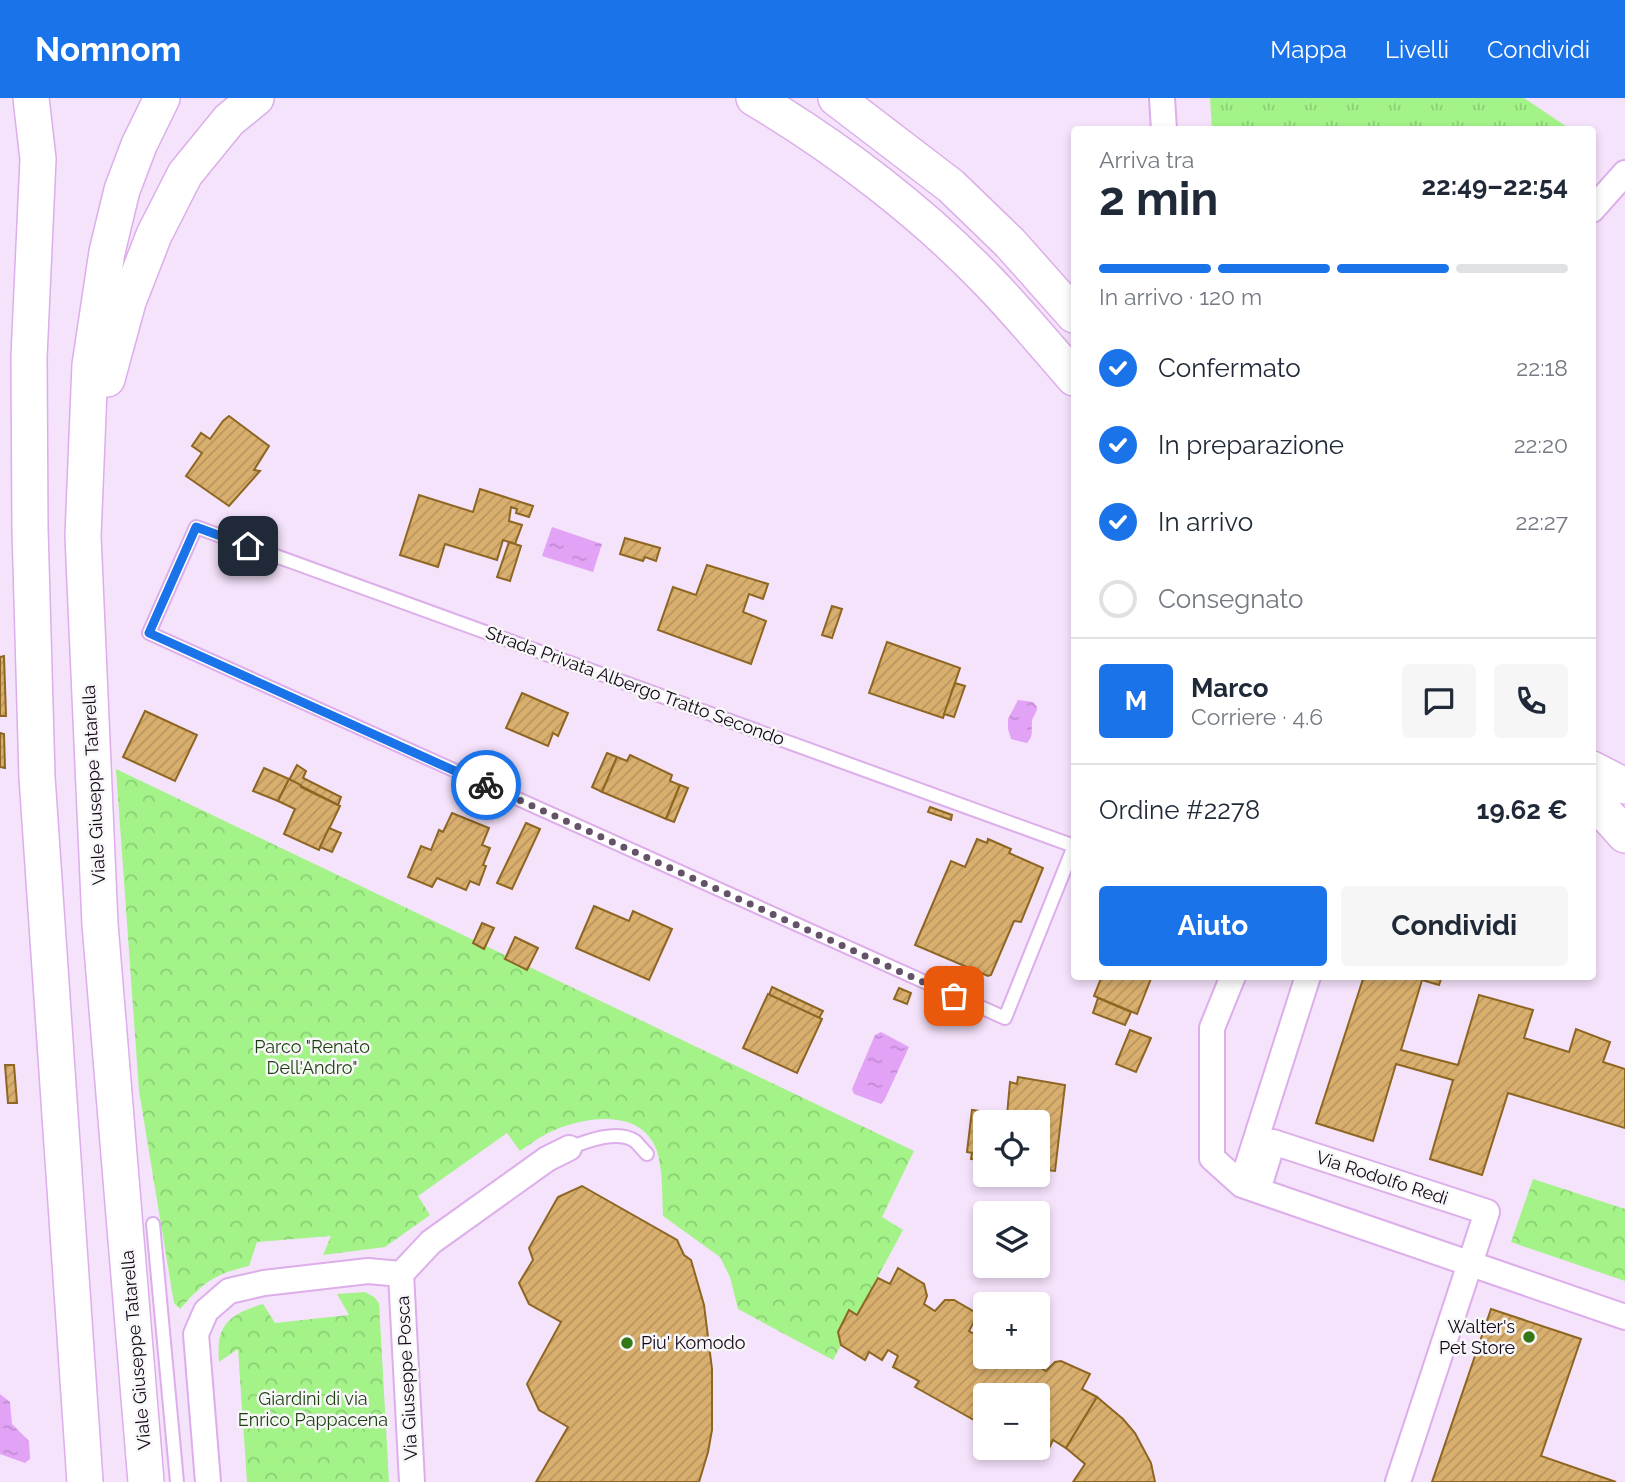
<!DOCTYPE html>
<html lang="it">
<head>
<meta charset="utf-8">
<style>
  :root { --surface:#fff; --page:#f6f6f7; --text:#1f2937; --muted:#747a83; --line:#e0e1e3; --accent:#1a73e8 }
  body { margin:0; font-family:Raleway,sans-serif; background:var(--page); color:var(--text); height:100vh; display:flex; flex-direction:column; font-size:26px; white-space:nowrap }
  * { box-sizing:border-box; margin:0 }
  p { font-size:23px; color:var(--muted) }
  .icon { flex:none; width:38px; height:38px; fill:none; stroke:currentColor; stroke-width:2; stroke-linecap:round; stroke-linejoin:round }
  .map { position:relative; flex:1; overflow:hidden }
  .side { position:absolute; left:1071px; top:28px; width:525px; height:854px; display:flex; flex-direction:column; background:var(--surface); border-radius:7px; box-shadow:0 4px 10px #0003 }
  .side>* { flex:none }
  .fabs { position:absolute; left:973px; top:1012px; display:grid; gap:14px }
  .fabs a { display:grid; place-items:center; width:77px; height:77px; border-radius:7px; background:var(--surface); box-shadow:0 4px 10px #0003; font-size:35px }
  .pin { position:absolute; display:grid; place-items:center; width:60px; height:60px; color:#fff; margin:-30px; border-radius:14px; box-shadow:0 4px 10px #0006 }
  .courier { position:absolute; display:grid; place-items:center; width:70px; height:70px; margin:-35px; border:5px solid #1a73e8; border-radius:50%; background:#fff; color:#222; box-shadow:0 2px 9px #0007 }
  .summary em { font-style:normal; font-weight:700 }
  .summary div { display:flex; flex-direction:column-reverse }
  .summary { display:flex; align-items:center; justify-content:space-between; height:119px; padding:0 28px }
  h1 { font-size:46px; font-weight:700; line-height:52px }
  .bar { display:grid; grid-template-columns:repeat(4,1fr); gap:10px 7px; align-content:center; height:84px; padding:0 28px }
  .bar i { height:9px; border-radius:5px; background:var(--line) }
  .bar .active { background:var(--accent) }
  .bar p { grid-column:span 4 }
  .line { display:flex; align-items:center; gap:18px; padding:0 28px; border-top:2px solid var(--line) }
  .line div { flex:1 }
  .round { display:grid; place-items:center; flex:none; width:74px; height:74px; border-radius:7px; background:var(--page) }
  ol { padding:0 28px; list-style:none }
  li { display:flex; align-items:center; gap:21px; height:77px }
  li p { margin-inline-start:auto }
  li .icon { padding:7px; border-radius:50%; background:var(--accent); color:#fff; stroke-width:4 }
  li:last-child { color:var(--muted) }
  li i { width:38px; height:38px; border:4px solid var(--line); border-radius:50% }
  .button { display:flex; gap:14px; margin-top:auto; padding:14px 28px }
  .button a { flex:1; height:80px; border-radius:7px; background:var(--accent); color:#fff; font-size:28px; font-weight:700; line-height:80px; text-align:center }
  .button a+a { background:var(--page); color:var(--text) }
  header { display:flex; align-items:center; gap:42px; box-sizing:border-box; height:98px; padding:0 35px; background:var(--accent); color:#fff }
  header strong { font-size:33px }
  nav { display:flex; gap:38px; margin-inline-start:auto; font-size:24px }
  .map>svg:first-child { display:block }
  .grass { fill:url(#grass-tufts) }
  .park { fill:url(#park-crowns) }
  .water { fill:url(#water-ripples) }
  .building { fill:url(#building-hatch); stroke:#8d6622; stroke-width:2 }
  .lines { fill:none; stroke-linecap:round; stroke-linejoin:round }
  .service-casing { stroke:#dcaeea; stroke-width:16 }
  .minor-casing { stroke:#dcaeea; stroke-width:28 }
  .secondary-casing { stroke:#dcaeea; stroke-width:38 }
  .service { stroke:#fff; stroke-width:12 }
  .minor { stroke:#fff; stroke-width:24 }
  .secondary { stroke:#fff; stroke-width:35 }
  .done { stroke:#635268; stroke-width:7; stroke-dasharray:0 12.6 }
  .route { stroke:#1a73e8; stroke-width:9 }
  .poi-dot { fill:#357716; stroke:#f7f7f7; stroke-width:2.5 }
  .labels { text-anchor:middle; stroke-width:5; stroke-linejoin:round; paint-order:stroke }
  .street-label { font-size:18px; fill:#140519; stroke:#f7f7f7 }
  .park-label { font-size:18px; fill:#1e3e12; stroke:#f7f7f7 }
  .poi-label { font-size:18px; fill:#140519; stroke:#f7f7f7; text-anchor:end }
</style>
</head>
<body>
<header>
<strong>Nomnom</strong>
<nav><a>Mappa</a><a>Livelli</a><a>Condividi</a></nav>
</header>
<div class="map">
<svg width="1625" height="1384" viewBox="0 0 1625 1384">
  <defs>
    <pattern id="grass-tufts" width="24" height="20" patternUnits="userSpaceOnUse" patternTransform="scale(1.75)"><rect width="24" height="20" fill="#a3f388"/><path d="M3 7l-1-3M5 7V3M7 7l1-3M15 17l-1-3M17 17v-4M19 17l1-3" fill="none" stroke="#8bcf75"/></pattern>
    <pattern id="park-crowns" width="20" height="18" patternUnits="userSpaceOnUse" patternTransform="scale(1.75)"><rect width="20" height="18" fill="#a3f388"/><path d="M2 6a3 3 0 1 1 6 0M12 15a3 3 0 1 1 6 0" fill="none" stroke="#8bcf75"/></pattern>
    <pattern id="water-ripples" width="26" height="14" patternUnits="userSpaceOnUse" patternTransform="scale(1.75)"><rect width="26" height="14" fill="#e2a2f6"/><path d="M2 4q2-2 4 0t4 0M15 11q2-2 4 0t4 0" fill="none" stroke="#c18ad2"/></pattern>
    <pattern id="building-hatch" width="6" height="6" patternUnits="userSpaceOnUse" patternTransform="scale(1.75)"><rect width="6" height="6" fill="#d9af6e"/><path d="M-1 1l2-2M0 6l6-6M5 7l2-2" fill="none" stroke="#b9955f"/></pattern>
  </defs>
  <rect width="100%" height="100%" fill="#f5e2fb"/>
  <path class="grass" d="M1210 0H1524L1570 31H1212Z"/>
  <g class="park">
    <path d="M116 671 914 1053 882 1119 903 1132 857 1217 849 1213 838 1234 841 1247 833 1262 738 1211 730 1179 720 1159 663 1118C662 1097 663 1073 657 1053 641 1008 581 1019 548 1035 538 1040 529 1047 520 1053L507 1035 418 1098 430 1117 385 1149 323 1157 331 1138 257 1144 249 1168C214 1176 204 1184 180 1211L174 1205 139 993Z"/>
    <path d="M1533 1081 1625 1111V1183L1511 1144Z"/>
    <path d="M365 1194 374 1199 379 1205 389 1384H247L238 1251 219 1264C216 1227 228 1217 263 1206L275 1225 349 1217 337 1196Z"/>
  </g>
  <g class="water">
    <path d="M552 429 602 446 593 474 542 458Z"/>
    <path d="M1018 602 1033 604 1037 609C1037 616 1032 618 1032 624 1031 634 1034 637 1027 645L1011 641 1008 631V621Z"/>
    <path d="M881 934 909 949 884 1003 881 1006 854 996 852 991 875 937Z"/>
    <path d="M0 1296 10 1304 12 1326 29 1343 30 1361 25 1365 0 1356Z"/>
  </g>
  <g class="building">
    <path d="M229 318 269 348 254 372 260 373 229 408 186 378 202 355 192 348 201 335 210 341 223 323Z"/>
    <path d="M480 391 533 408 529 419 516 415 517 411 511 409 509 423 522 427 515 446 503 442 497 462 445 446 438 469 400 457 419 397 473 414Z"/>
    <path d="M625 440 660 450 656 463 645 459 643 463 620 456Z"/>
    <path d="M509 444 521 448 510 483 497 479Z"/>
    <path d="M707 467 768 486 763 501 749 496 743 514 766 523 751 566 658 532 673 489 696 497Z"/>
    <path d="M832 508 842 511 832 540 822 537Z"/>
    <path d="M887 544 960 570 943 620 869 595Z"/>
    <path d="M4 558 6 618H0V559Z"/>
    <path d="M955 585 965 588 954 619 944 616Z"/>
    <path d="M522 595 568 615 558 638 553 635 548 648 506 630Z"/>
    <path d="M145 613 197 637 175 683 123 659Z"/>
    <path d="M0 635 4 636 5 670 0 669Z"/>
    <path d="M607 655 617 659 602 694 592 689Z"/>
    <path d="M630 657 672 677 670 683 680 687 666 721 602 694 617 659 627 663Z"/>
    <path d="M297 667 306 673 303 680 341 699 338 707 289 682Z"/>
    <path d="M264 670 289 681 278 703 253 693Z"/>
    <path d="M289 681 301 687V689L340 708 319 752 284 736 295 711 278 703Z"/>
    <path d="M680 687 688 690 674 724 666 721Z"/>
    <path d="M930 709 952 717 951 722 928 714Z"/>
    <path d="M452 715 489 730 482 747 490 750 483 767 486 768 479 787 470 783 466 792 437 780 432 789 408 779 421 748 431 752 439 732 443 734Z"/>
    <path d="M526 725 540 731 512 791 497 785Z"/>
    <path d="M329 730 341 735 332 754 320 749Z"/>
    <path d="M977 741 987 745 988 741 1011 751 1009 755 1043 770 1021 824 1014 823 991 877 988 878 915 847 951 763 965 769Z"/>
    <path d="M594 808 629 823 633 813 672 831 649 882 576 850Z"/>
    <path d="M482 825 494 830 484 851 473 845Z"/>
    <path d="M515 839 538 850 527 872 505 861Z"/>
    <path d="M1102 878H1152L1137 916 1094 898Z"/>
    <path d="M1364 878H1442L1439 887 1422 882 1401 952 1458 967 1479 897 1533 912 1524 940 1569 954 1576 931 1610 944 1603 964 1625 971V1030L1508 995 1482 1077 1430 1061 1453 982 1396 966 1373 1043 1316 1025Z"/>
    <path d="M772 889 823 913 819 920 769 897Z"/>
    <path d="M899 890 911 895 907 906 894 901Z"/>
    <path d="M768 896 822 921 797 975 743 950Z"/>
    <path d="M1098 900 1131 914 1125 927 1093 915Z"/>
    <path d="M1130 932 1151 940 1136 974 1116 966Z"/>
    <path d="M5 967H14L17 1005H8Z"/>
    <path d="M1018 979 1065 987 1055 1073 1038 1071V1024H985V1063L971 1061 972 1055 967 1054 972 1012 1007 1017 1010 984 1017 986Z"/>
    <path d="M582 1088 677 1142 684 1157 691 1162 704 1207 712 1271V1332L708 1354 699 1384H536L568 1329 539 1312 527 1286 561 1224 529 1206 519 1185 533 1162 529 1150 558 1099Z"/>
    <path d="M898 1170 924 1186 927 1198 924 1206 935 1213 945 1202H954L978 1216 969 1233 985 1242V1258H1038V1254V1261L1036 1267 1046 1273 1055 1264 1061 1263 1090 1276 1082 1291 1097 1299 1066 1350 1053 1342 1044 1361 1025 1349H1038V1297H985V1319L981 1326 915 1289 919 1283 893 1269 898 1258 888 1252 882 1262 869 1254 865 1262 841 1247 838 1234 849 1212 857 1217 878 1180 890 1186Z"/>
    <path d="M1491 1211 1581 1241 1541 1358 1616 1384H1432Z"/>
    <path d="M1097 1299 1123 1321 1135 1335 1151 1365 1155 1384H1073L1085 1366 1066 1350Z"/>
  </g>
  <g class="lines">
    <g class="service-casing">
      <g id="service">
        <path d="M196 429 1074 748 1005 920 149 535Z"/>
        <path d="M569 1050C587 1043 618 1031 635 1043 639 1047 643 1052 647 1056"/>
        <path d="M153 1126 177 1384"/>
      </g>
    </g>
    <g class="minor-casing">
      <g id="minor">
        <path d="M1162 0 1164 32"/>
        <path d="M1592 112 1625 75"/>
        <path d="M1233 878 1212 930V1060L1242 1087 1625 1219"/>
        <path d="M1247 1069 1308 878"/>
        <path d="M1258 1092 1273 1044 1487 1114 1398 1384"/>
        <path d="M401 1176 431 1144 547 1061 569 1050"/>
        <path d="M208 1384 196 1236 206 1213 229 1193 264 1185 368 1173 401 1176 412 1384"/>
      </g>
    </g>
    <g class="secondary-casing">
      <g id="secondary">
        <path d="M31 0 38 61 29 259 30 430 37 679 85 1384"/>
        <path d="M754 0C838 50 922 114 989 184 1019 215 1046 248 1074 280"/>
        <path d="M836 0 951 88 1010 145 1074 217"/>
        <path d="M107 281 128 204 154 137 185 76 229 22 256 0"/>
        <path d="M1592 671 1625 688"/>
        <path d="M1592 700 1625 737"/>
        <path d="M146 1384 100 826 83 438 90 267 107 154 122 92 139 47 162 0"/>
      </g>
    </g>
    <use href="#service" class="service"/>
    <use href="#minor" class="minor"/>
    <use href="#secondary" class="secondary"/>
  </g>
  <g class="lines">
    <path class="done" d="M486 687 954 898"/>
    <path class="route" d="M248 448 196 429 149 535 486 687"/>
  </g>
  <g class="poi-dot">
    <circle cx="1529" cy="1239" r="7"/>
    <circle cx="627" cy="1245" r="7"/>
  </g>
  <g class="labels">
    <g class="street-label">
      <text transform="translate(635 588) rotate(20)" y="6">Strada Privata Albergo Tratto Secondo</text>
      <text transform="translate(94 687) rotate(-93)" y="6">Viale Giuseppe Tatarella</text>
      <text transform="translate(1382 1080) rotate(18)" y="6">Via Rodolfo Redi</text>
      <text transform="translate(136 1252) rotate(-95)" y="6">Viale Giuseppe Tatarella</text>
      <text transform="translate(407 1280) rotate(-93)" y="6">Via Giuseppe Posca</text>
    </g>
    <g class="park-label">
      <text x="312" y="955">Parco "Renato<tspan x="312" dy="21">Dell'Andro"</tspan></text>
      <text x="313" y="1307">Giardini di via<tspan x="313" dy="21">Enrico Pappacena</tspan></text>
    </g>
    <g class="poi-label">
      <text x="1515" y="1235">Walter's<tspan x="1515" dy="21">Pet Store</tspan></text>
      <text x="641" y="1251" text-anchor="start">Piu' Komodo</text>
    </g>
  </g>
</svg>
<div class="fabs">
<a><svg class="icon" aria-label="locate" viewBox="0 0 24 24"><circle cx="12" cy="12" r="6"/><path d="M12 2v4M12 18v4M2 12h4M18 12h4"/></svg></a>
<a><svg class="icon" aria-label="layers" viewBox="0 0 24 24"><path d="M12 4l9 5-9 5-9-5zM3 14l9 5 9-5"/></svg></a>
<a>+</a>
<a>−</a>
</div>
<div class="pin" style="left:954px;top:898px;background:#ea580c"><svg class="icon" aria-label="bag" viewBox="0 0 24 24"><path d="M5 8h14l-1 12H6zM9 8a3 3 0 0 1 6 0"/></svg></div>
<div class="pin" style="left:248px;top:448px;background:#1f2937"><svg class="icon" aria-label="home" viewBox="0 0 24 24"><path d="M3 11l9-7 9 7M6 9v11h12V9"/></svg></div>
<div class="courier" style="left:486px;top:687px"><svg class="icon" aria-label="bike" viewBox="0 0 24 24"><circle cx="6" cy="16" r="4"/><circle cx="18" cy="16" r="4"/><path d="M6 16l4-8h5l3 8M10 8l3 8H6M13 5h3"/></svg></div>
<section class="side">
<div class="summary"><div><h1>2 min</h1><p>Arriva tra</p></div><em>22:49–22:54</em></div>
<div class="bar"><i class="active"></i><i class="active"></i><i class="active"></i><i></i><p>In arrivo · 120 m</p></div>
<ol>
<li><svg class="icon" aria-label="check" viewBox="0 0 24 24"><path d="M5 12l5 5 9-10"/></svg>Confermato<p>22:18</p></li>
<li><svg class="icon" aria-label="check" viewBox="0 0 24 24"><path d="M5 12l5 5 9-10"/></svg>In preparazione<p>22:20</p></li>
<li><svg class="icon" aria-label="check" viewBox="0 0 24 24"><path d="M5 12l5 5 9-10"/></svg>In arrivo<p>22:27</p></li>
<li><i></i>Consegnato</li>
</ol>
<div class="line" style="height:126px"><b class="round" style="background:var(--accent);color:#fff">M</b><div><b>Marco</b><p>Corriere · 4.6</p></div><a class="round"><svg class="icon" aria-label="chat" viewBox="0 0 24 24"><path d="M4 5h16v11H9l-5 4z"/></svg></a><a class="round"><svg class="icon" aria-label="phone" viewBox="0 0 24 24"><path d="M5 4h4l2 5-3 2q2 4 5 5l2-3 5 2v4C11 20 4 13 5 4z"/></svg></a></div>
<div class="line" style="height:91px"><div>Ordine #2278</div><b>19.62 €</b></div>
<div class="button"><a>Aiuto</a><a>Condividi</a></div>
</section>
</div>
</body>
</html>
